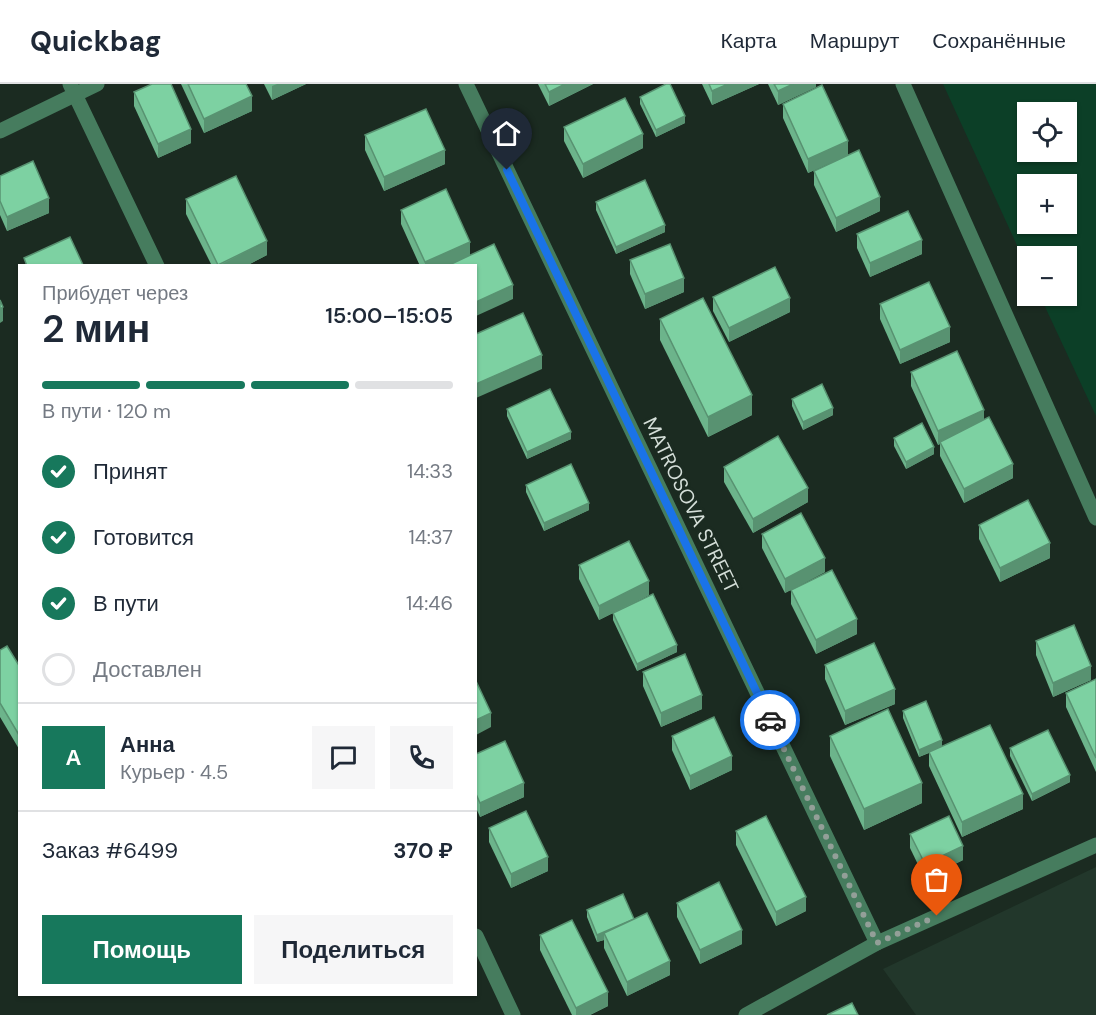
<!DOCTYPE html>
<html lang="ru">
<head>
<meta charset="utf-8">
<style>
  :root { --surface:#fff; --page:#f6f6f7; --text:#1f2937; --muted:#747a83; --line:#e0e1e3; --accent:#17785c }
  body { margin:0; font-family:"DM Sans",sans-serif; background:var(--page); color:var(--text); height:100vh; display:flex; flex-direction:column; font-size:22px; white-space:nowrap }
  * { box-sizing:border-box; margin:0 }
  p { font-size:20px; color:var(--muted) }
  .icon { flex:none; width:33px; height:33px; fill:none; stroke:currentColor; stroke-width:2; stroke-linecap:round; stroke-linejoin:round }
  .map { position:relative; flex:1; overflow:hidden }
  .side { position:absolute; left:18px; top:180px; width:459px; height:732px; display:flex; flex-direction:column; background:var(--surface); border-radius:0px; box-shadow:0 2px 4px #0004 }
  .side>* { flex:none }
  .tools { position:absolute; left:1017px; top:18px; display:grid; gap:12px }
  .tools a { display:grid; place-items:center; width:60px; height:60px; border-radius:0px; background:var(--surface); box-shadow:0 2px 4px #0004; font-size:30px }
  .pin { position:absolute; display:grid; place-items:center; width:51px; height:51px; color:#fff; margin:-62px -26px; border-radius:50% 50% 50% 0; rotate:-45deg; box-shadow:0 0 6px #0007 }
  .pin .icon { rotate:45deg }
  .courier { position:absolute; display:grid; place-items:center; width:60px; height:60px; margin:-30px; border:4px solid #1a73e8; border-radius:50%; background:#fff; color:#222; box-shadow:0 2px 8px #0007 }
  .summary em { font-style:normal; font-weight:600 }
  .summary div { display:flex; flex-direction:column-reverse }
  .summary { display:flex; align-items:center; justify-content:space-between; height:102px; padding:0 24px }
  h1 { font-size:39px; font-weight:600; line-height:45px }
  .bar { display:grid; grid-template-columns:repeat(4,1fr); gap:9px 6px; align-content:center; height:72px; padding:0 24px }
  .bar i { height:8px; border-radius:4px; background:var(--line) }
  .bar .on { background:var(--accent) }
  .bar p { grid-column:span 4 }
  .line { display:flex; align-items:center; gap:15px; padding:0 24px; border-top:2px solid var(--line) }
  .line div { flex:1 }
  .round { display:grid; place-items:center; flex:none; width:63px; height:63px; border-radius:0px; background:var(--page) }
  ol { padding:0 24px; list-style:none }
  li { display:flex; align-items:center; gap:18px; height:66px }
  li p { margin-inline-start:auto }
  li .icon { padding:6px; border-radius:50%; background:var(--accent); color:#fff; stroke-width:4 }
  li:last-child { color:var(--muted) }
  li i { width:33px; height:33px; border:3px solid var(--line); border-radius:50% }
  .primary-button { display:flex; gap:12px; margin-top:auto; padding:12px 24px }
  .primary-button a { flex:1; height:69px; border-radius:0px; background:var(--accent); color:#fff; font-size:24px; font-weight:600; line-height:69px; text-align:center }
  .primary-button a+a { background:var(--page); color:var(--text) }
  header { display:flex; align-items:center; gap:36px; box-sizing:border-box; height:84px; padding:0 30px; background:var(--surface); border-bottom:2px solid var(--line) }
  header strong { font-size:28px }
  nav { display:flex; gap:33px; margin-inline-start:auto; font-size:21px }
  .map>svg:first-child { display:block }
  .built { fill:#22372b }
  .green { fill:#0c3f27; fill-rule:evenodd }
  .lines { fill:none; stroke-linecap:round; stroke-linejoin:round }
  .minor { stroke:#467c5e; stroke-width:15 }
  .wall { fill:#6cb48b }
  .shaded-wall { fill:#589271 }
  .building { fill:#7dd1a2; stroke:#589271; stroke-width:1.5 }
  .done { stroke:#939f98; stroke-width:6; stroke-dasharray:0 10.8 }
  .route { stroke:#1a73e8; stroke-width:8 }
  .labels { text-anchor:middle; stroke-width:6; stroke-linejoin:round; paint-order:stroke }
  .street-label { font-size:20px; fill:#d4ded8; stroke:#1b2b21 }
</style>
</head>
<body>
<header>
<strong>Quickbag</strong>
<nav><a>Карта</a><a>Маршрут</a><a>Сохранённые</a></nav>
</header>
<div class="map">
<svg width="1096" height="931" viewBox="0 0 1096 931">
  <rect width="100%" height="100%" fill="#1b2b21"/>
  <path class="built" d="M1096 783V931H916L883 885Z"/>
  <path class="green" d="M943 0H1096V332L1040 212H1066V172H1028L1027 183ZM1028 28H1066V68H1028ZM1028 100H1066V140H1028Z"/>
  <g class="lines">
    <g class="minor">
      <path d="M70 0 157 182"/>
      <path d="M466 0 877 859"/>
      <path d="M903 0 1096 434"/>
      <path d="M0 47 97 0"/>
      <path d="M476 852 513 931"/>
      <path d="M746 931 877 859 1096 761"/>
    </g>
  </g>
  <g class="wall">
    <path d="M181 0H246L252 27 204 49Z"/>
    <path d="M264 0H306L272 16Z"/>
    <path d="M538 0H593L549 22Z"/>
    <path d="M702 0H759L712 21Z"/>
    <path d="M768 0H816V3L778 21Z"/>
    <path d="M134 8 191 59 158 74 134 22Z"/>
    <path d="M640 13 685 39 656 53 640 20Z"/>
    <path d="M783 20 848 71 880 127 836 148 814 101V87L845 72 808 89 783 34Z"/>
    <path d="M564 43 643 64 583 94 564 57Z"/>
    <path d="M365 51 445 80 384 107 365 66Z"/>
    <path d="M0 92 49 129 7 147 0 131Z"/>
    <path d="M186 115 267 171 246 182H212L186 130Z"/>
    <path d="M596 118 665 148 616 170 596 126Z"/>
    <path d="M401 126 470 171 513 215 476 182H420L401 140Z"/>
    <path d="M857 150 922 170 870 193 857 164Z"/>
    <path d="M630 176 684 208 645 225 630 190Z"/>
    <path d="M713 213 790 228 729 258 713 227Z"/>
    <path d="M880 220 950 258 900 280 880 235Z"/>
    <path d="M660 235 752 331 708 353 660 256Z"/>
    <path d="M911 288 984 336 1013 394 964 419 940 372V360L938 361 911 302Z"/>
    <path d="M792 315 833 331 803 346 792 322Z"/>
    <path d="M507 325 571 355 527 375 507 332Z"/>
    <path d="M894 354 934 370 906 385 894 362Z"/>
    <path d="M724 383 808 418 753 449 724 398Z"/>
    <path d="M526 401 589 426 544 447 526 408Z"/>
    <path d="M979 441 1050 474 1000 498 979 455Z"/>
    <path d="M762 450 825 488 785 509 762 464Z"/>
    <path d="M579 481 649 511 618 527 677 568 637 587 613 536V529L599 536 579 495Z"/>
    <path d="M791 506 857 550 816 570 791 520Z"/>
    <path d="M1036 557 1091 596 1053 613 1036 571Z"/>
    <path d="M0 566 20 583V664L19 665 0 633Z"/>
    <path d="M825 581 895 620 845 641 825 595Z"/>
    <path d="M643 588 702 625 661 643 643 602Z"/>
    <path d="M1096 595V688L1066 623V609Z"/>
    <path d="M903 627 942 662 1023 725 962 753 929 682V669L919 673 903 634Z"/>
    <path d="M672 652 732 686 690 706 672 666Z"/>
    <path d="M830 652 922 719 864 746 830 672Z"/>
    <path d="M1010 664 1070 698 1032 717 1010 672Z"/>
    <path d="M476 670 524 713 480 733 476 724Z"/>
    <path d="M489 744 548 787 511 804 489 758Z"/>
    <path d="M736 747 806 827 776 842 736 761Z"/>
    <path d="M910 750 963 776 925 795 910 764Z"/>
    <path d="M677 819 742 860 700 880 677 833Z"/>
    <path d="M587 826 634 835 670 891 627 912 604 864V856L597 858 587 833Z"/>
    <path d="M540 851 608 922 590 931H572L540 866Z"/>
  </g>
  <g class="shaded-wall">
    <path d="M277 0H306L272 16V2Z"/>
    <path d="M565 0H593L549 22V8Z"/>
    <path d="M728 0H759L712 21V7Z"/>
    <path d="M793 0H816V3L778 21V7Z"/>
    <path d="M252 12V27L204 49V35Z"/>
    <path d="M685 32V39L656 53V46Z"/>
    <path d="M191 45V59L158 74V60Z"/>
    <path d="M643 50V64L583 94V80Z"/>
    <path d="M848 57V71L808 89V75Z"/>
    <path d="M445 66V80L384 107V93Z"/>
    <path d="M880 113V127L836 148V134Z"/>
    <path d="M49 114V129L7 147V133Z"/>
    <path d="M665 141V148L616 170V163Z"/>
    <path d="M922 156V170L870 193V179Z"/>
    <path d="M267 157V171L246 182H218Z"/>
    <path d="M470 158V172L449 182H425V178Z"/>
    <path d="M684 194V208L645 225V210Z"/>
    <path d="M513 201V215L476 232V218Z"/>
    <path d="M790 214V228L729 258V244Z"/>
    <path d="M3 223V237L0 239V225Z"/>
    <path d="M950 243V258L900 280V266Z"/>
    <path d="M542 271V285L476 314V300Z"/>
    <path d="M752 311V331L708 353V333Z"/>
    <path d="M833 324V331L803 346V338Z"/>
    <path d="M984 326V340L940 358V360L938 361V347Z"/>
    <path d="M571 348V355L527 375V368Z"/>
    <path d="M934 363V370L906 385V378Z"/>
    <path d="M1013 380V394L964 419V405Z"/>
    <path d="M808 404V418L753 449V435Z"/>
    <path d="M589 419V426L544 447V439Z"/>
    <path d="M1050 459V474L1000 498V484Z"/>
    <path d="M825 474V488L785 509V495Z"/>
    <path d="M649 497V511L599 536V522Z"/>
    <path d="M857 535V550L816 570V556Z"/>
    <path d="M677 561V568L637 587V580Z"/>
    <path d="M1091 582V596L1053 613V599Z"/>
    <path d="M895 605V620L845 641V627Z"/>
    <path d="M702 611V625L661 643V629Z"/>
    <path d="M491 629V643L476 651V636Z"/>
    <path d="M20 650V664L19 665V651Z"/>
    <path d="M942 656V663L919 673V666Z"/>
    <path d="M732 672V686L690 706V692Z"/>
    <path d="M1070 691V698L1032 717V710Z"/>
    <path d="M524 699V713L480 733V719Z"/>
    <path d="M922 699V719L864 746V725Z"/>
    <path d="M1023 710V725L962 753V738Z"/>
    <path d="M963 762V776L925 795V780Z"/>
    <path d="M548 773V787L511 804V790Z"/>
    <path d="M806 813V827L776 842V828Z"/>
    <path d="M634 835 604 849V856L597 858V851Z"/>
    <path d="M742 846V860L700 880V866Z"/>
    <path d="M670 877V891L627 912V898Z"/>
    <path d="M608 908V922L590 931H576V924Z"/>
  </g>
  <g class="building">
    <path d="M152 0H171L191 45 158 60 134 8Z"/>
    <path d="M188 0H246L252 12 204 35Z"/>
    <path d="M545 0H565L549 8Z"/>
    <path d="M666 0H670L685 32 656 46 640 13Z"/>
    <path d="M709 0H728L712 7Z"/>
    <path d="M774 0H793L778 7Z"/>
    <path d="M822 1 848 57 808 75 783 20Z"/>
    <path d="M625 14 643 50 583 80 564 43Z"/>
    <path d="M426 25 445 66 384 93 365 51Z"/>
    <path d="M859 66 880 113 836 134 814 87Z"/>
    <path d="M33 77 49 114 7 133 0 117V92Z"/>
    <path d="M236 92 267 157 218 181 186 115Z"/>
    <path d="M645 96 665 141 616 163 596 118Z"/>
    <path d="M446 105 470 158 425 178 401 126Z"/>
    <path d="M908 127 922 156 870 179 857 150Z"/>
    <path d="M70 153 83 181 27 182 24 174Z"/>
    <path d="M494 160 513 201 476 218V182H447Z"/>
    <path d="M670 160 684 194 645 210 630 176Z"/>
    <path d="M775 183 790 214 729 244 713 213Z"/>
    <path d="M929 198 950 243 900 266 880 220Z"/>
    <path d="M703 214 752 311 708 333 660 235Z"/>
    <path d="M0 216 3 223 0 225Z"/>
    <path d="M523 229 542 271 476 300V250Z"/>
    <path d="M957 267 984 326 938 347 911 288Z"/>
    <path d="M822 300 833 324 803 338 792 315Z"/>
    <path d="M550 305 571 348 527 368 507 325Z"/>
    <path d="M989 333 1013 380 964 405 940 358Z"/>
    <path d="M922 339 934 363 906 378 894 354Z"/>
    <path d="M778 352 808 404 753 435 724 383Z"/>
    <path d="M571 380 589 419 544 439 526 401Z"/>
    <path d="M1028 416 1050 459 1000 484 979 441Z"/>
    <path d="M801 429 825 474 785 495 762 450Z"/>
    <path d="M629 457 649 497 599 522 579 481Z"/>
    <path d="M832 486 857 535 816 556 791 506Z"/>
    <path d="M653 510 677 561 637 580 613 529Z"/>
    <path d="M1074 541 1091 582 1053 599 1036 557Z"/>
    <path d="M874 559 895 605 845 627 825 581Z"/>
    <path d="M7 562 20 583V650L19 651 0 619V566Z"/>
    <path d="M685 570 702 611 661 629 643 588Z"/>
    <path d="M1096 595V674L1066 609Z"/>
    <path d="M476 597 491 629 476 636Z"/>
    <path d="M926 617 942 656 919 666 903 627Z"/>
    <path d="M888 625 922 699 864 725 830 652Z"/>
    <path d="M714 633 732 672 690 692 672 652Z"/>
    <path d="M990 641 1023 710 962 738 929 668Z"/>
    <path d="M1048 646 1070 691 1032 710 1010 664Z"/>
    <path d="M505 657 524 699 480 719 476 710V670Z"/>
    <path d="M526 727 548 773 511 790 489 744Z"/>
    <path d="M766 732 806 813 776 828 736 747Z"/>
    <path d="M949 732 963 762 925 780 910 750Z"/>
    <path d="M719 798 742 846 700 866 677 819Z"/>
    <path d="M623 810 634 835 597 851 587 826Z"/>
    <path d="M647 829 670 877 627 898 604 849Z"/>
    <path d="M572 836 608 908 576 924 540 851Z"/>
    <path d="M852 919 858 931H827Z"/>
  </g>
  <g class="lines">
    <path class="done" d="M770 636 877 859 937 832"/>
    <path class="route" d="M507 86 770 636"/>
  </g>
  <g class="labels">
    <g class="street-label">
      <text transform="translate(691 421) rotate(64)" y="7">MATROSOVA STREET</text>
    </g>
  </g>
</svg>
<div class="tools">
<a><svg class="icon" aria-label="locate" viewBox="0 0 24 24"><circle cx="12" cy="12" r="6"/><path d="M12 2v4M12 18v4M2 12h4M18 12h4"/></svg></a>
<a>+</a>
<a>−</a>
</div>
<div class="pin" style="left:937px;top:832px;background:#ea580c"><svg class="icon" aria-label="bag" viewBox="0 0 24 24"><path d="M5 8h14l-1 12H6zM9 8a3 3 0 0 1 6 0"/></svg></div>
<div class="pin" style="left:507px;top:86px;background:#1f2937"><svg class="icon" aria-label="home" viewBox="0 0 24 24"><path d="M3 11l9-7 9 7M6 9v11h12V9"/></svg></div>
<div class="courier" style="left:770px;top:636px"><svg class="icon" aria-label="car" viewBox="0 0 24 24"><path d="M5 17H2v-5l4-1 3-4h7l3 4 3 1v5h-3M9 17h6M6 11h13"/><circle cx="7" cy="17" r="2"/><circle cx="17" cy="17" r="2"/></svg></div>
<section class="side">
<div class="summary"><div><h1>2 мин</h1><p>Прибудет через</p></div><em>15:00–15:05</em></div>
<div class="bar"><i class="on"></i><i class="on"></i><i class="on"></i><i></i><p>В пути · 120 m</p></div>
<ol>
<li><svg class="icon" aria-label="check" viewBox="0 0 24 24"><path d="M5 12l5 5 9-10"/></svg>Принят<p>14:33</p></li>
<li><svg class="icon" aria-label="check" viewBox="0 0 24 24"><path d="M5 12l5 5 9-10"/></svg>Готовится<p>14:37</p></li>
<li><svg class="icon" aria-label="check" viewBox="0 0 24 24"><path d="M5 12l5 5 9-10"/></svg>В пути<p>14:46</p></li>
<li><i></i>Доставлен</li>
</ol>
<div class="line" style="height:108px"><b class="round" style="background:var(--accent);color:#fff">А</b><div><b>Анна</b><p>Курьер · 4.5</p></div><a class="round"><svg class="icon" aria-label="chat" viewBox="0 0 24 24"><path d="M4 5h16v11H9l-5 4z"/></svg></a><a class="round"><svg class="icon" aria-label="phone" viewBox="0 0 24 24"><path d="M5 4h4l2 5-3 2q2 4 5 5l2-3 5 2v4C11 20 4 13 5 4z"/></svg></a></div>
<div class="line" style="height:78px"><div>Заказ #6499</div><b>370 ₽</b></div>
<div class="primary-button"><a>Помощь</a><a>Поделиться</a></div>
</section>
</div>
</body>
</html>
